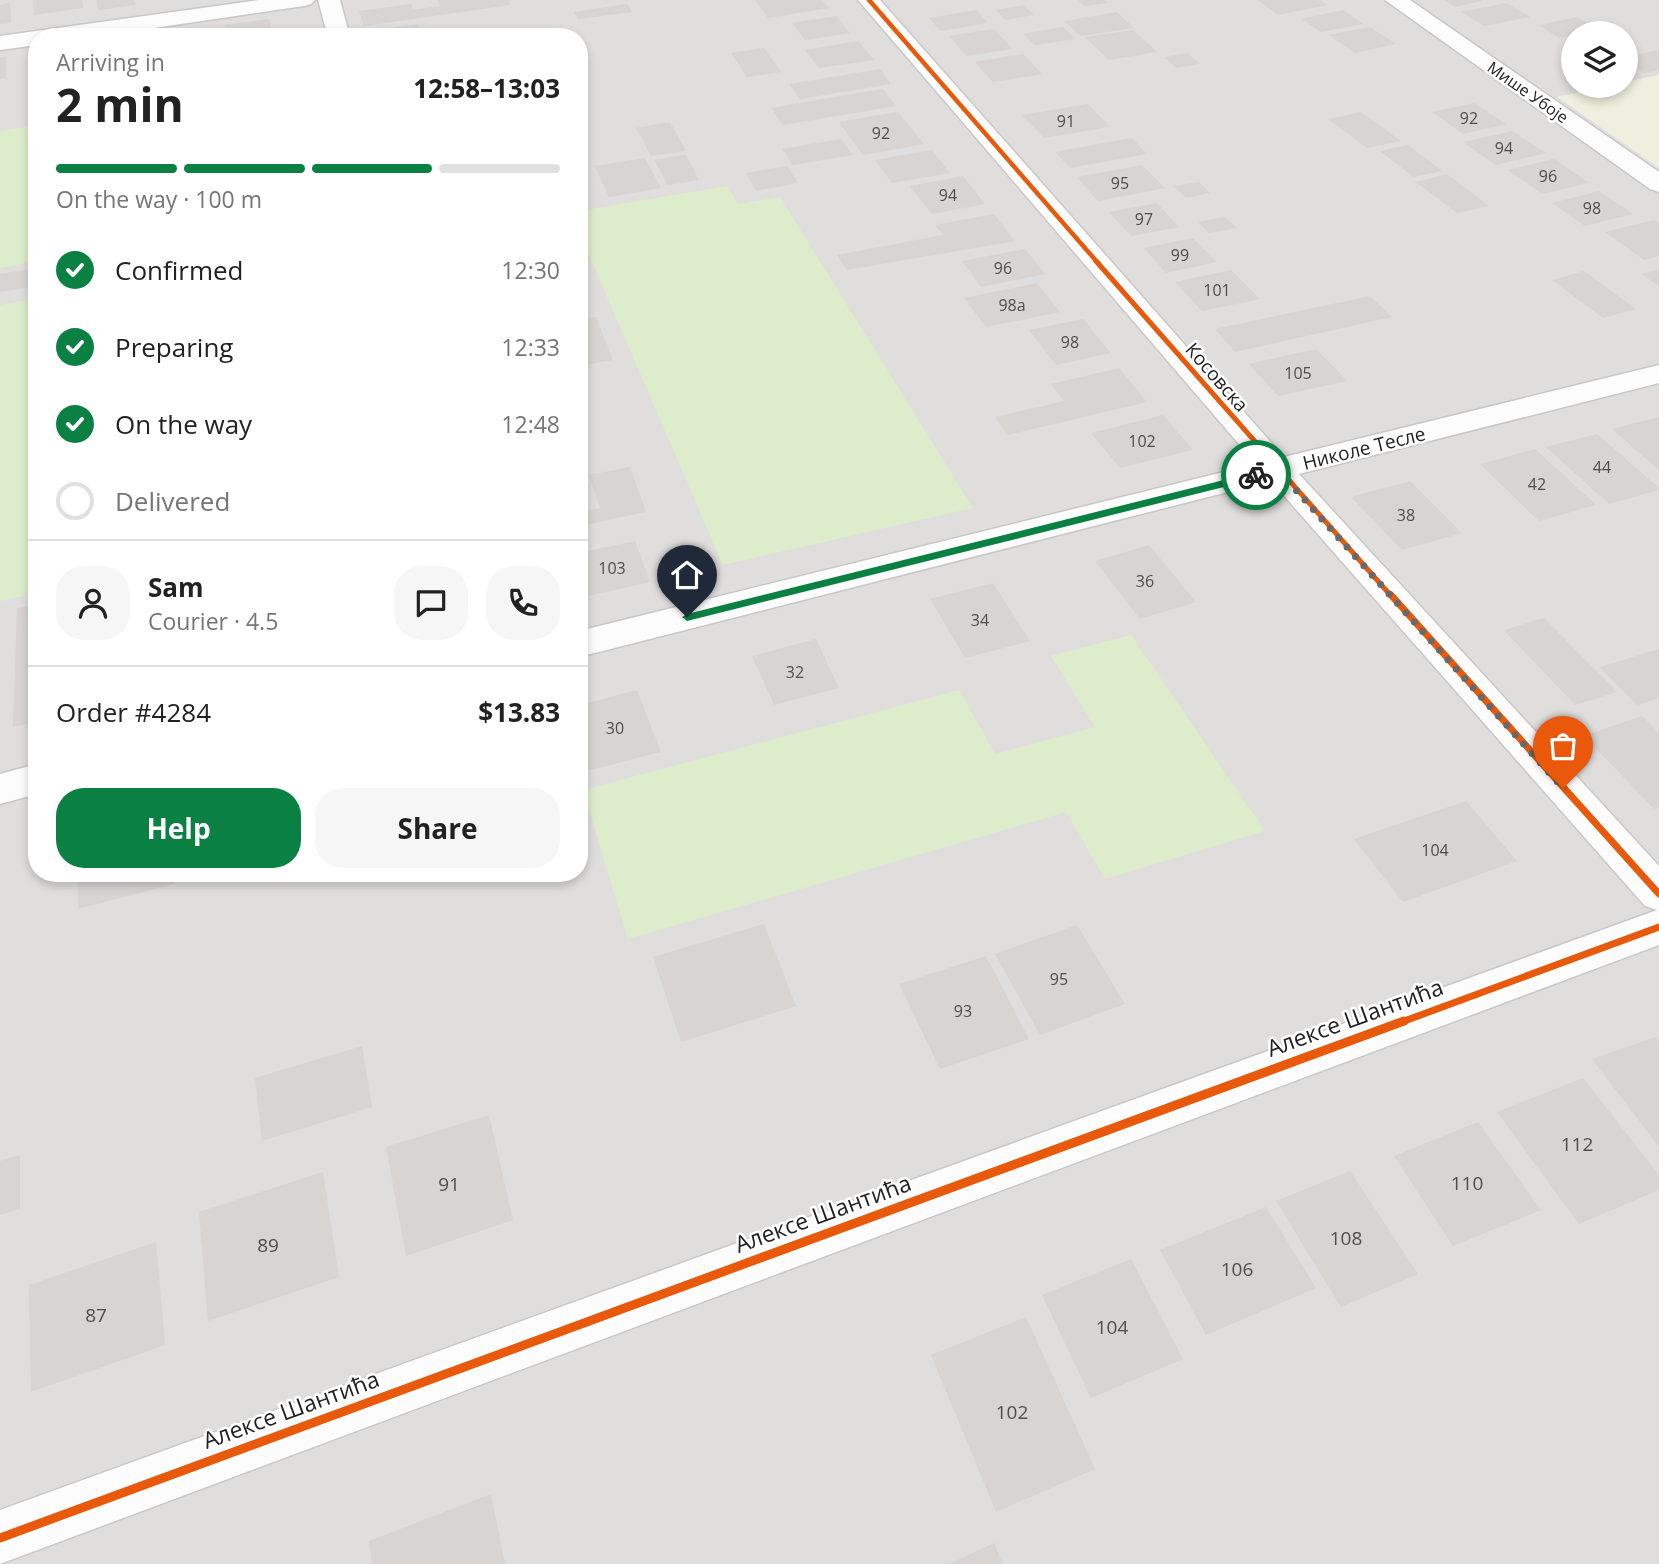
<!DOCTYPE html>
<html lang="en">
<head>
<meta charset="utf-8">
<style>
  :root { --surface:#fff; --page:#f6f6f6; --text:#222; --muted:#767676; --line:#e0e0e0; --accent:#0b8043 }
  body { margin:0; font-family:"Open Sans",sans-serif; background:var(--page); color:var(--text); height:100vh; display:flex; flex-direction:column; font-size:26px; white-space:nowrap }
  * { box-sizing:border-box; margin:0 }
  p { font-size:23px; color:var(--muted) }
  .icon { flex:none; width:38px; height:38px; fill:none; stroke:currentColor; stroke-width:2; stroke-linecap:round; stroke-linejoin:round }
  .map { position:relative; flex:1; overflow:hidden }
  .panel { position:absolute; left:28px; top:28px; width:560px; height:854px; display:flex; flex-direction:column; background:var(--surface); border-radius:28px; box-shadow:0 4px 10px #0003 }
  .panel>* { flex:none }
  .tools { position:absolute; left:1561px; top:21px; display:grid; gap:14px }
  .tools a { display:grid; place-items:center; width:77px; height:77px; border-radius:50%; background:var(--surface); box-shadow:0 4px 10px #0003; font-size:35px }
  .pin { position:absolute; display:grid; place-items:center; width:60px; height:60px; color:#fff; margin:-72px -30px; border-radius:50% 50% 50% 0; rotate:-45deg; box-shadow:0 0 7px #0007 }
  .pin .icon { rotate:45deg }
  .courier { position:absolute; display:grid; place-items:center; width:70px; height:70px; margin:-35px; border:5px solid #0b8043; border-radius:50%; background:#fff; color:#222; box-shadow:0 2px 9px #0007 }
  .summary em { font-style:normal; font-weight:700 }
  .summary div { display:flex; flex-direction:column-reverse }
  .summary { display:flex; align-items:center; justify-content:space-between; height:119px; padding:0 28px }
  h1 { font-size:46px; font-weight:700; line-height:52px }
  .bar { display:grid; grid-template-columns:repeat(4,1fr); gap:10px 7px; align-content:center; height:84px; padding:0 28px }
  .bar i { height:9px; border-radius:5px; background:var(--line) }
  .bar .selected { background:var(--accent) }
  .bar p { grid-column:span 4 }
  .line { display:flex; align-items:center; gap:18px; padding:0 28px; border-top:2px solid var(--line) }
  .line div { flex:1 }
  .round { display:grid; place-items:center; flex:none; width:74px; height:74px; border-radius:28px; background:var(--page) }
  ol { padding:0 28px; list-style:none }
  li { display:flex; align-items:center; gap:21px; height:77px }
  li p { margin-inline-start:auto }
  li .icon { padding:7px; border-radius:50%; background:var(--accent); color:#fff; stroke-width:4 }
  li:last-child { color:var(--muted) }
  li i { width:38px; height:38px; border:4px solid var(--line); border-radius:50% }
  .action { display:flex; gap:14px; margin-top:auto; padding:14px 28px }
  .action a { flex:1; height:80px; border-radius:28px; background:var(--accent); color:#fff; font-size:28px; font-weight:700; line-height:80px; text-align:center }
  .action a+a { background:var(--page); color:var(--text) }
  .map>svg:first-child { display:block }
  .residential { fill:#dfdedc; fill-rule:evenodd }
  .farmland { fill:#efefdf }
  .grass { fill:#ddeccb }
  .building { fill:#d7d4d2 }
  .lines { fill:none; stroke-linecap:round; stroke-linejoin:round }
  .minor-casing { stroke:#c9c8c7; stroke-width:3 }
  .minor { fill:#fdfcfc; fill-rule:evenodd }
  .cycleway-far3-casing { stroke:#fff; stroke-width:7 }
  .cycleway-far2-casing { stroke:#fff; stroke-width:9 }
  .cycleway-far1-casing { stroke:#fff; stroke-width:11 }
  .cycleway-casing { stroke:#fff; stroke-width:13 }
  .cycleway-far3 { stroke:#e8590c; stroke-width:4.5 }
  .cycleway-far2 { stroke:#e8590c; stroke-width:5 }
  .cycleway-far1 { stroke:#e8590c; stroke-width:7 }
  .cycleway { stroke:#e8590c; stroke-width:9 }
  .route { fill:#0b8043 }
  .done { stroke:#6a6968; stroke-width:7; stroke-dasharray:0 12.6 }
  .labels { text-anchor:middle; stroke-width:5; stroke-linejoin:round; paint-order:stroke }
  .far-street-label { font-size:16px; fill:#222; stroke:#fff }
  .number-label { font-size:16px; fill:#4f4e4e }
  .street-label { font-size:19px; fill:#222; stroke:#fff }
  .near-number-label { font-size:19px; fill:#4f4e4e }
  .near-street-label { font-size:23px; fill:#222; stroke:#fff }
</style>
</head>
<body>
<div class="map">
<svg width="1659" height="1564" viewBox="0 0 1659 1564">
  <rect width="100%" height="100%" fill="#f0eeeb"/>
  <path class="residential" d="M0 0H1659V75L1626 82V33H1573V86H1610L1558 97 1659 168V1564H0ZM37 37H579V873H37Z"/>
  <path class="farmland" d="M1659 75V168L1557 97 1610 86H1626V82Z"/>
  <g class="grass">
    <path d="M37 125V261L0 268V131Z"/>
    <path d="M728 186 738 204 780 197 973 508 723 565 579 232V211Z"/>
    <path d="M37 298V593L0 601V305Z"/>
    <path d="M1131 635 1265 831 1105 879 1066 812 628 939 583 790 959 690 995 754 1095 727 1051 656Z"/>
  </g>
  <g class="building">
    <path d="M33 0H82L83 8 34 15Z"/>
    <path d="M97 0H134L135 5 98 10Z"/>
    <path d="M438 0H508L510 5 364 26 359 11 411 4 413 10 440 6Z"/>
    <path d="M755 0H822L829 8 768 18Z"/>
    <path d="M1078 0H1106L1109 3 1085 6Z"/>
    <path d="M1258 0H1320L1327 5 1278 15Z"/>
    <path d="M1444 0H1482V1L1455 7Z"/>
    <path d="M10 3 11 23 0 24V5Z"/>
    <path d="M1506 3 1530 17 1484 26 1461 12Z"/>
    <path d="M627 4 632 12 578 19 574 12Z"/>
    <path d="M1024 5 1034 15 1005 20 996 10Z"/>
    <path d="M976 10 988 23 941 31 929 18Z"/>
    <path d="M1343 10 1363 24 1321 32 1302 19Z"/>
    <path d="M1117 12 1134 28 1081 36 1064 21Z"/>
    <path d="M836 16 850 33 805 40 792 23Z"/>
    <path d="M1577 17 1598 30 1559 38 1539 25Z"/>
    <path d="M269 19 274 37H227L225 25Z"/>
    <path d="M418 24 422 37H369L368 31Z"/>
    <path d="M1063 27 1075 39 1035 45 1023 34Z"/>
    <path d="M1370 27 1396 44 1355 53 1329 35Z"/>
    <path d="M206 29 208 37H162V35Z"/>
    <path d="M994 29 1013 49 967 56 949 36Z"/>
    <path d="M1133 30 1157 52 1109 60 1085 37Z"/>
    <path d="M858 41 874 60 819 68 805 50Z"/>
    <path d="M764 48 781 72 747 77 731 53Z"/>
    <path d="M1659 50V70L1644 73 1626 62V57Z"/>
    <path d="M37 52V86L31 87V53Z"/>
    <path d="M1188 53 1200 64 1176 68 1164 57Z"/>
    <path d="M1023 54 1042 74 993 82 975 62Z"/>
    <path d="M6 56V78L0 79V57Z"/>
    <path d="M880 69 891 84 800 99 789 84Z"/>
    <path d="M883 89 896 106 783 125 771 108Z"/>
    <path d="M1474 103 1506 124 1463 134 1432 112Z"/>
    <path d="M1088 104 1110 127 1044 138 1022 115Z"/>
    <path d="M898 112 924 144 863 155 839 122Z"/>
    <path d="M1361 112 1401 141 1367 148 1328 119Z"/>
    <path d="M670 122 686 151 651 156 636 128Z"/>
    <path d="M1512 131 1546 153 1496 165 1463 142Z"/>
    <path d="M1132 138 1147 154 1070 168 1055 152Z"/>
    <path d="M841 139 853 155 793 165 782 149Z"/>
    <path d="M1408 145 1442 171 1414 177 1380 151Z"/>
    <path d="M932 150 950 173 892 183 875 160Z"/>
    <path d="M686 155 699 180 668 185 654 160Z"/>
    <path d="M645 158 661 188 609 197 595 166Z"/>
    <path d="M1554 159 1589 183 1542 194 1508 170Z"/>
    <path d="M1142 165 1165 188 1098 201 1077 177Z"/>
    <path d="M787 166 798 183 756 191 746 173Z"/>
    <path d="M1447 174 1489 206 1457 213 1416 182Z"/>
    <path d="M963 176 985 204 932 214 910 186Z"/>
    <path d="M1199 182 1210 193 1186 198 1174 186Z"/>
    <path d="M1599 191 1633 214 1585 226 1552 203Z"/>
    <path d="M1157 203 1179 227 1131 236 1109 212Z"/>
    <path d="M994 214 1015 241 847 270 837 255 943 235 935 225Z"/>
    <path d="M1225 217 1237 228 1209 233 1198 222Z"/>
    <path d="M1654 220 1659 224V256L1644 260 1605 232Z"/>
    <path d="M1193 238 1217 262 1166 273 1144 248Z"/>
    <path d="M1025 249 1045 274 981 287 962 261Z"/>
    <path d="M37 268V286L0 292V274Z"/>
    <path d="M1659 269V286L1641 274Z"/>
    <path d="M1231 270 1260 299 1202 311 1175 282Z"/>
    <path d="M1584 271 1636 309 1603 318 1552 280Z"/>
    <path d="M1037 283 1060 312 986 327 964 298Z"/>
    <path d="M1370 296 1392 317 1235 352 1215 329Z"/>
    <path d="M596 317 613 360 579 366V320Z"/>
    <path d="M1083 319 1111 353 1056 365 1029 330Z"/>
    <path d="M1316 349 1347 381 1278 396 1249 364Z"/>
    <path d="M1119 368 1147 402 1007 435 995 417 1064 401 1051 384Z"/>
    <path d="M1163 415 1193 450 1120 468 1091 433Z"/>
    <path d="M1658 417 1659 418V470L1612 429Z"/>
    <path d="M1597 434 1659 488V490L1609 504 1546 447Z"/>
    <path d="M1535 449 1596 505 1539 521 1480 464Z"/>
    <path d="M630 467 646 512 579 526V512L600 508 589 475Z"/>
    <path d="M1410 481 1462 533 1402 550 1351 497Z"/>
    <path d="M635 541 650 582 579 598V553Z"/>
    <path d="M1149 545 1196 602 1140 619 1095 561Z"/>
    <path d="M993 583 1030 641 965 658 930 599Z"/>
    <path d="M37 604V722L13 727 17 608Z"/>
    <path d="M1544 618 1617 692 1575 705 1504 630Z"/>
    <path d="M816 639 839 688 774 705 752 656Z"/>
    <path d="M1659 649V698L1637 705 1600 667Z"/>
    <path d="M637 690 661 752 586 771 579 751V705Z"/>
    <path d="M1642 716 1659 733V807L1654 809 1584 736Z"/>
    <path d="M1466 801 1517 861 1403 902 1354 839Z"/>
    <path d="M78 873H174V884L78 909Z"/>
    <path d="M764 924 796 1006 681 1042 653 957Z"/>
    <path d="M1077 925 1125 1004 1040 1035 995 954Z"/>
    <path d="M986 956 1029 1039 940 1069 899 984Z"/>
    <path d="M1656 1037 1659 1041V1147L1592 1059Z"/>
    <path d="M362 1046 372 1107 262 1141 255 1078Z"/>
    <path d="M1583 1078 1659 1175V1190L1579 1224 1497 1112Z"/>
    <path d="M489 1115 513 1220 406 1256 386 1147Z"/>
    <path d="M1478 1122 1541 1210 1453 1246 1394 1156Z"/>
    <path d="M20 1155V1209L0 1215V1161Z"/>
    <path d="M1350 1171 1418 1274 1341 1307 1276 1201Z"/>
    <path d="M323 1172 339 1277 208 1321 199 1212Z"/>
    <path d="M1266 1207 1316 1288 1206 1335 1160 1250Z"/>
    <path d="M156 1242 165 1345 31 1392 29 1285Z"/>
    <path d="M1131 1259 1183 1359 1091 1398 1042 1295Z"/>
    <path d="M1026 1317 1095 1469 996 1512 931 1355Z"/>
    <path d="M491 1494 505 1564H372L369 1541Z"/>
    <path d="M994 1543 1003 1564H949Z"/>
  </g>
  <g class="lines">
    <g class="minor-casing">
      <g id="minor">
        <path d="M259 0H315L311 4 304 6 93 37H37V45L0 50V36Z"/>
        <path d="M318 0H340L350 37H328Z"/>
        <path d="M858 0H880L1284 457 1659 365V383L1299 474 1659 866V945L0 1564V1510L1657 910 1645 906 1271 481 579 657V631L1256 464Z"/>
        <path d="M1385 0H1410L1659 172V192L1650 189Z"/>
        <path d="M37 764V794L0 804V774Z"/>
      </g>
    </g>
    <use href="#minor" class="minor"/>
    <g class="cycleway-far3-casing">
      <path id="cycleway-far3" d="M869 0 1098 263"/>
    </g>
    <g class="cycleway-far2-casing">
      <path id="cycleway-far2" d="M1096 261 1392 597"/>
    </g>
    <g class="cycleway-far1-casing">
      <g id="cycleway-far1">
        <path d="M1391 595 1659 894"/>
        <path d="M1399 1023 1659 927"/>
      </g>
    </g>
    <g class="cycleway-casing">
      <path id="cycleway" d="M0 1538 1404 1021"/>
    </g>
    <use href="#cycleway-far3" class="cycleway-far3"/>
    <use href="#cycleway-far2" class="cycleway-far2"/>
    <use href="#cycleway-far1" class="cycleway-far1"/>
    <use href="#cycleway" class="cycleway"/>
  </g>
  <path class="route" d="M1256 472 1261 475 1260 478 687 621 682 617 687 614Z"/>
  <g class="lines">
    <path class="done" d="M1256 475 1278 470 1563 788"/>
  </g>
  <g class="labels">
    <g class="far-street-label">
      <text transform="translate(1528 92) rotate(35)" y="6">Мише Убоје</text>
    </g>
    <g class="number-label">
      <text x="1469" y="124">92</text>
      <text x="1066" y="127">91</text>
      <text x="881" y="139">92</text>
      <text x="1504" y="154">94</text>
      <text x="1548" y="182">96</text>
      <text x="1120" y="189">95</text>
      <text x="948" y="201">94</text>
      <text x="1592" y="214">98</text>
      <text x="1144" y="225">97</text>
      <text x="1180" y="261">99</text>
      <text x="1003" y="274">96</text>
      <text x="1217" y="296">101</text>
      <text x="1012" y="311">98a</text>
      <text x="1070" y="348">98</text>
      <text x="1298" y="379">105</text>
      <text x="1142" y="447">102</text>
      <text x="1602" y="473">44</text>
      <text x="1537" y="490">42</text>
      <text x="1406" y="521">38</text>
      <text x="612" y="574">103</text>
      <text x="1145" y="587">36</text>
      <text x="980" y="626">34</text>
      <text x="795" y="678">32</text>
      <text x="615" y="734">30</text>
      <text x="1435" y="856">104</text>
      <text x="1059" y="985">95</text>
      <text x="963" y="1017">93</text>
    </g>
    <g class="street-label">
      <text transform="translate(1217 377) rotate(49)" y="7">Косовска</text>
      <text transform="translate(1364 448) rotate(-14)" y="7">Николе Тесле</text>
    </g>
    <g class="near-number-label">
      <text x="1577" y="1151">112</text>
      <text x="1467" y="1190">110</text>
      <text x="449" y="1191">91</text>
      <text x="1346" y="1245">108</text>
      <text x="268" y="1252">89</text>
      <text x="1237" y="1276">106</text>
      <text x="96" y="1322">87</text>
      <text x="1112" y="1334">104</text>
      <text x="1012" y="1419">102</text>
    </g>
    <g class="near-street-label">
      <text transform="translate(1355 1018) rotate(-20)" y="8">Алексе Шантића</text>
      <text transform="translate(823 1214) rotate(-20)" y="8">Алексе Шантића</text>
      <text transform="translate(291 1410) rotate(-20)" y="8">Алексе Шантића</text>
    </g>
  </g>
</svg>
<div class="tools">
<a><svg class="icon" aria-label="layers" viewBox="0 0 24 24"><path d="M12 4l9 5-9 5-9-5zM3 14l9 5 9-5"/></svg></a>
</div>
<div class="pin" style="left:1563px;top:788px;background:#ea580c"><svg class="icon" aria-label="bag" viewBox="0 0 24 24"><path d="M5 8h14l-1 12H6zM9 8a3 3 0 0 1 6 0"/></svg></div>
<div class="pin" style="left:687px;top:617px;background:#1f2937"><svg class="icon" aria-label="home" viewBox="0 0 24 24"><path d="M3 11l9-7 9 7M6 9v11h12V9"/></svg></div>
<div class="courier" style="left:1256px;top:475px"><svg class="icon" aria-label="bike" viewBox="0 0 24 24"><circle cx="6" cy="16" r="4"/><circle cx="18" cy="16" r="4"/><path d="M6 16l4-8h5l3 8M10 8l3 8H6M13 5h3"/></svg></div>
<section class="panel">
<div class="summary"><div><h1>2 min</h1><p>Arriving in</p></div><em>12:58–13:03</em></div>
<div class="bar"><i class="selected"></i><i class="selected"></i><i class="selected"></i><i></i><p>On the way · 100 m</p></div>
<ol>
<li><svg class="icon" aria-label="check" viewBox="0 0 24 24"><path d="M5 12l5 5 9-10"/></svg>Confirmed<p>12:30</p></li>
<li><svg class="icon" aria-label="check" viewBox="0 0 24 24"><path d="M5 12l5 5 9-10"/></svg>Preparing<p>12:33</p></li>
<li><svg class="icon" aria-label="check" viewBox="0 0 24 24"><path d="M5 12l5 5 9-10"/></svg>On the way<p>12:48</p></li>
<li><i></i>Delivered</li>
</ol>
<div class="line" style="height:126px"><a class="round"><svg class="icon" aria-label="person" viewBox="0 0 24 24"><circle cx="12" cy="8" r="4"/><path d="M4 21q1-7 8-7t8 7"/></svg></a><div><b>Sam</b><p>Courier · 4.5</p></div><a class="round"><svg class="icon" aria-label="chat" viewBox="0 0 24 24"><path d="M4 5h16v11H9l-5 4z"/></svg></a><a class="round"><svg class="icon" aria-label="phone" viewBox="0 0 24 24"><path d="M5 4h4l2 5-3 2q2 4 5 5l2-3 5 2v4C11 20 4 13 5 4z"/></svg></a></div>
<div class="line" style="height:91px"><div>Order #4284</div><b>$13.83</b></div>
<div class="action"><a>Help</a><a>Share</a></div>
</section>
</div>
</body>
</html>
